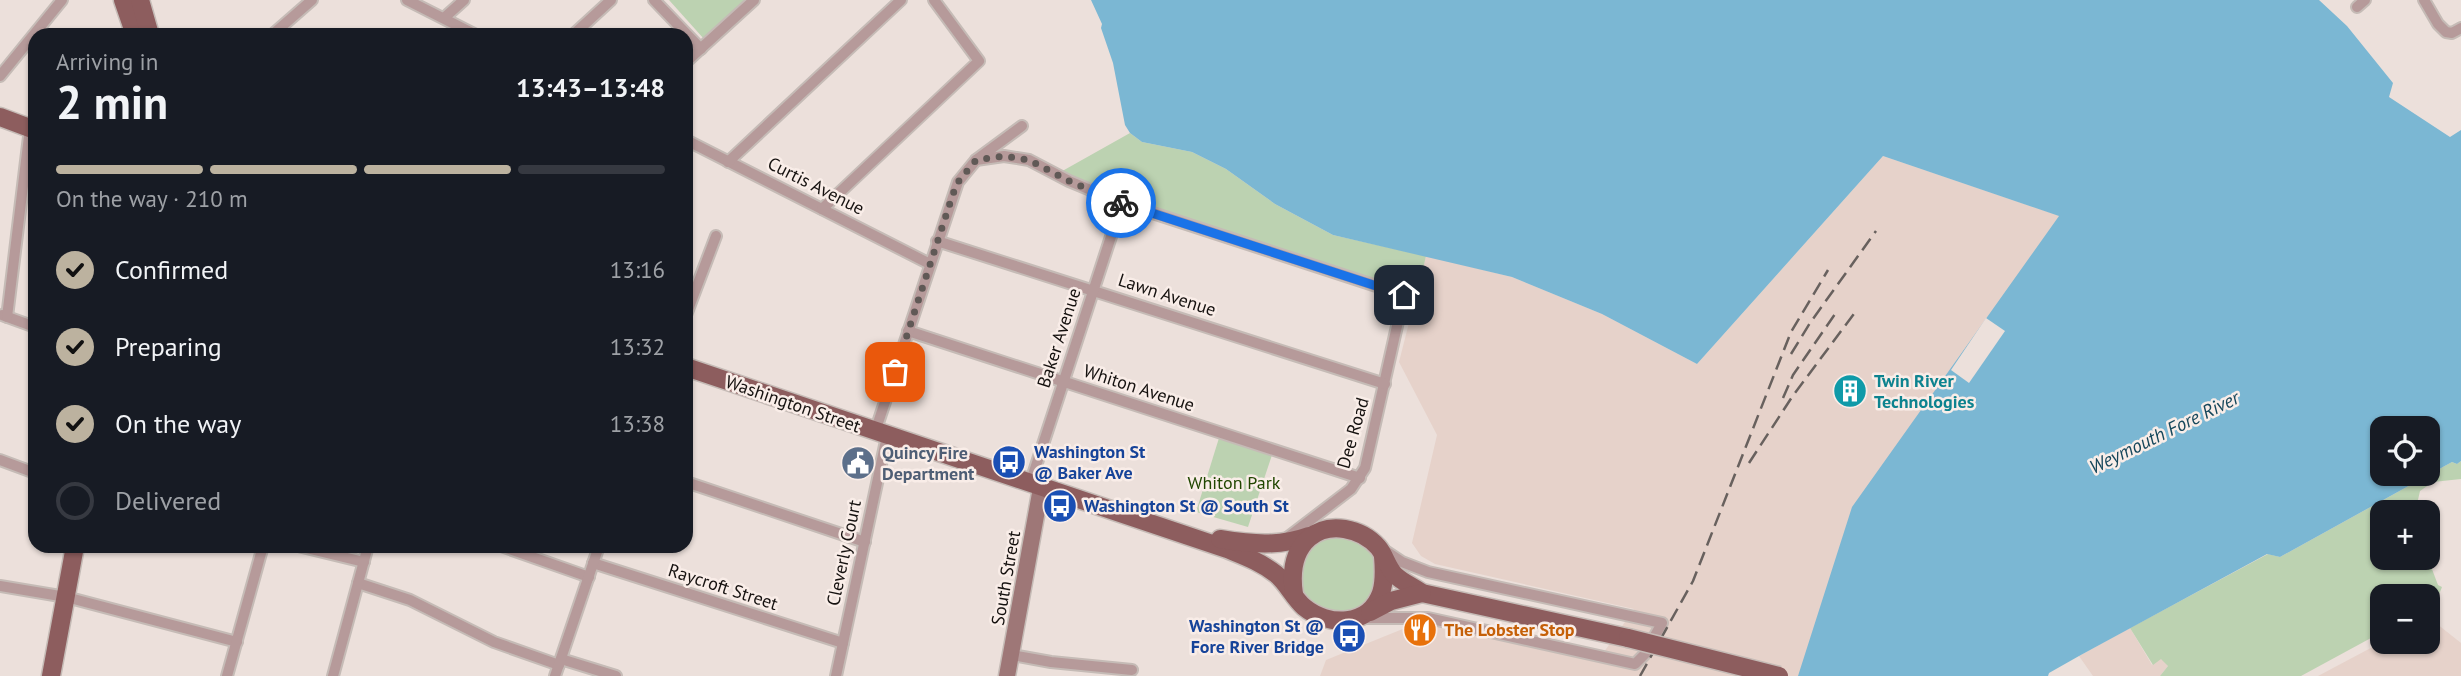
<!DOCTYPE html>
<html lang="en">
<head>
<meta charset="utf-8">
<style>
  :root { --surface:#171b24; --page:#242831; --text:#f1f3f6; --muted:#9ea1a6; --line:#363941; --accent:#bcb29f }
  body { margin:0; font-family:"PT Sans",sans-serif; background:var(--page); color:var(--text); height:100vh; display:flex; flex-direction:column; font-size:26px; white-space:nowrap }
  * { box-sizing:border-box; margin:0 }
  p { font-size:23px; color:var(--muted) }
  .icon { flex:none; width:38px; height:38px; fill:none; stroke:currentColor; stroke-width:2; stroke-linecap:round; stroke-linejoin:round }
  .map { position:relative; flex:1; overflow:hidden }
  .details { position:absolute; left:28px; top:28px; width:665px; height:525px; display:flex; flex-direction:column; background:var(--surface); border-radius:21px; box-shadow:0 2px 5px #0004 }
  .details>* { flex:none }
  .tools { position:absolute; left:2370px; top:416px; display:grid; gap:14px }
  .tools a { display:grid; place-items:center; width:70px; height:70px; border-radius:14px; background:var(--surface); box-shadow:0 2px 5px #0004; font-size:35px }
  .pin { position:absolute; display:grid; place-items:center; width:60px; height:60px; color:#fff; margin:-30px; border-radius:14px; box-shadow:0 4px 10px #0006 }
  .courier { position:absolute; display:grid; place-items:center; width:70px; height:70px; margin:-35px; border:5px solid #1a73e8; border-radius:50%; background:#fff; color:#222; box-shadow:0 2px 9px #0007 }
  .overview em { font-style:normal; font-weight:800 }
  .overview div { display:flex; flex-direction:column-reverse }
  .overview { display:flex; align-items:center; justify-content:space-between; height:119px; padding:0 28px }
  h1 { font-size:46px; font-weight:800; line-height:52px }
  .bar { display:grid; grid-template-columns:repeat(4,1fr); gap:10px 7px; align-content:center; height:84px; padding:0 28px }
  .bar i { height:9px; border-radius:5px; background:var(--line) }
  .bar .current { background:var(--accent) }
  .bar p { grid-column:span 4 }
  ol { padding:0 28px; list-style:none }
  li { display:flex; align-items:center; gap:21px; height:77px }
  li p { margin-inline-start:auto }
  li .icon { padding:7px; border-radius:50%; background:var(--accent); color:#111; stroke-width:4 }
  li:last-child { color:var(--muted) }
  li i { width:38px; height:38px; border:4px solid var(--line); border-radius:50% }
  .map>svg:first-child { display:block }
  .built { fill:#e6d2ca }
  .green { fill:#bcd2b1 }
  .water { fill:#7bb7d3; fill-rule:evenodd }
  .pier { fill:#ece0db }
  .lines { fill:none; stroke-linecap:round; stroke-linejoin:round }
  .street-casing { stroke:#c5bbb6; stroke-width:14 }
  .secondary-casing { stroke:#c5bbb6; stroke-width:19 }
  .primary-casing { stroke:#c5bbb6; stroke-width:21 }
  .street { stroke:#b69a9a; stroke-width:10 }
  .secondary { stroke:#9e7777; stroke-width:16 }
  .primary { stroke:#8d5d5e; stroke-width:18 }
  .rail { stroke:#68615e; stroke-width:2.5; stroke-dasharray:14 7; stroke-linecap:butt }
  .primary-bridge-casing { stroke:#c5bbb6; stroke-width:21; stroke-linecap:butt }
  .primary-bridge { stroke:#8d5d5e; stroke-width:18 }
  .done { stroke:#605956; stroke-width:7; stroke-dasharray:0 12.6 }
  .route { stroke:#1a73e8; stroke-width:9 }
  .labels { text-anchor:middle; stroke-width:5; stroke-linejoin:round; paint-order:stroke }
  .street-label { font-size:18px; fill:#15110f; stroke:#f9ede8 }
  .culture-label { font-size:18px; font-weight:bold; fill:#0d838f; stroke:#f9ede8; text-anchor:start }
  .transit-label { font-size:18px; font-weight:bold; fill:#164399; stroke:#f9ede8; text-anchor:start }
  .service-label { font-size:18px; font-weight:bold; fill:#4e5e75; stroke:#f9ede8; text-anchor:start }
  .park-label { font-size:18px; fill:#204600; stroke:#f9ede8 }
  .food-label { font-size:18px; font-weight:bold; fill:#c56008; stroke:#f9ede8; text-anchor:start }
  .water-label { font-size:19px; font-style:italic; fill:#16475b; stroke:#f9ede8 }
</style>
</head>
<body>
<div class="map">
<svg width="2461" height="676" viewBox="0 0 2461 676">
  <rect width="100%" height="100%" fill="#ece0db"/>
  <g class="built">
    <path d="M1883 156 2060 216 1951 370 1798 676H1320L1326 660 1420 622 1597 662 1634 609 1435 564 1421 556 1412 543 1437 435 1399 362 1426 256 1512 277 1602 314 1697 364Z"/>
    <path d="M2432 620 2461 643V676H2318L2382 642H2427V622Z"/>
    <path d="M2130 628 2152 665 2161 658 2168 666 2160 676H2093L2079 656Z"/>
  </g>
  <g class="green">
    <path d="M669 0H748L704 39Z"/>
    <path d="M1130 133 1142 142 1192 152 1226 169 1275 204 1333 235 1426 256 1416 299 1122 203 1057 174Z"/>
    <path d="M1219 438 1272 455 1248 527 1196 512Z"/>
    <path d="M2461 461V479L2433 482 2420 491 2415 513H2382V558H2427V556L2438 585 2442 587 2438 597 2427 606V597H2382V632L2301 676H2160L2168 666 2161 659 2153 665 2130 628 2268 554 2280 557 2452 462 2457 464Z"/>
    <path d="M1339 536 1362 543 1377 561 1380 577 1366 604 1352 612 1336 613 1315 605 1304 596 1301 589 1302 557 1318 540Z"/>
  </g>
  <path class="water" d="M1091 0H2319L2347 26 2393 83 2389 97 2450 137 2461 130V461L2457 464 2452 462 2280 557 2267 554 2079 656 2049 673 2048 676H1798L1852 507 2059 216 1883 156 1697 364 1602 314 1512 277 1333 235 1275 204 1226 169 1192 152 1142 142 1130 133 1125 125 1113 63 1101 28 1102 24ZM2382 429H2427V474H2382Z"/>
  <path class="pier" d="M1986 318 2005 331 1969 383 1951 370Z"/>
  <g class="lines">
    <g class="street-casing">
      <g id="street">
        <path d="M407 0 476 35"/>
        <path d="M654 0 701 49"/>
        <path d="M2424 0 2438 24 2446 32 2452 33 2461 28"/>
        <path d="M2357 7 2365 0"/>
        <path d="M444 18 464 0"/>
        <path d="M272 35 312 0"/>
        <path d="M573 35 611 0"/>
        <path d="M686 62 754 0"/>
        <path d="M0 76 62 0"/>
        <path d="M686 140 930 264"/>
        <path d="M976 160 1004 156 1029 160 1069 181 1122 203 1404 295 1365 468 1351 489 1287 538"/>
        <path d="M728 162 901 0"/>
        <path d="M822 209 979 61 934 0"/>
        <path d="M937 241 1385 384"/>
        <path d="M2 315 35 327"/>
        <path d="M686 315 716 236"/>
        <path d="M7 317 30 128"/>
        <path d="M908 331 1360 478"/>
        <path d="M875 432 958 182 976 160 1022 126"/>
        <path d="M0 460 35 473"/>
        <path d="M686 482 865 542"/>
        <path d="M1030 484 1122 203"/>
        <path d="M298 546 364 562"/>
        <path d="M501 546 589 577"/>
        <path d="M593 563 843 643"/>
        <path d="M358 583 410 600 494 642 559 665"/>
        <path d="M0 586 66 597 237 642"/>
        <path d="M1365 618H1428L1635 664 1645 654 1662 623 1428 572 1402 562 1384 550"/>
        <path d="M1012 655 1051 662 1132 670"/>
        <path d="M561 659 616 676"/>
        <path d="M227 676 263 546"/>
        <path d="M333 676 368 546"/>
        <path d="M555 676 599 546"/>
        <path d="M836 676 887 436"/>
      </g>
    </g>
    <g class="secondary-casing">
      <path id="secondary" d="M1007 676 1041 488"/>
    </g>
    <g class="primary-casing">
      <g id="primary">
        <path d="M123 0 135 35"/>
        <path d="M140 0 150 35"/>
        <path d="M0 117 35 130"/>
        <path d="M686 367 1227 549C1244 556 1261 562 1276 574 1287 583 1293 597 1304 607 1328 627 1369 627 1381 593 1385 581 1384 568 1383 556"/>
        <path d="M1220 539C1251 544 1279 547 1309 536"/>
        <path d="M1294 594C1291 574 1293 552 1309 538 1329 521 1361 528 1378 547 1385 555 1387 567 1395 575 1402 582 1414 587 1422 593L1628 638"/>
        <path d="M1370 612 1391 601 1422 593"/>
        <path d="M51 676 75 546"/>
      </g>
    </g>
    <use href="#street" class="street"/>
    <use href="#secondary" class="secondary"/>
    <use href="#primary" class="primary"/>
    <g class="rail">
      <path d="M1791 354 1810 323 1876 231"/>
      <path d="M1783 398 1793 375 1835 314"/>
      <path d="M1749 463 1792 397 1856 311"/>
      <path d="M1640 676 1693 581 1791 332 1828 270"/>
    </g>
    <g class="primary-bridge-casing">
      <path id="primary-bridge" d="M1628 638 1779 676"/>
    </g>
    <use href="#primary-bridge" class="primary-bridge"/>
  </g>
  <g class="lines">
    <path class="done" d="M895 372 953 194 958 182 976 160 1004 156 1029 160 1069 181 1121 203"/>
    <path class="route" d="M1121 203 1404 295"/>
  </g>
  <defs>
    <g id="building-disc" transform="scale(1.75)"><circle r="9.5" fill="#0f9aa8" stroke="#f9ede8"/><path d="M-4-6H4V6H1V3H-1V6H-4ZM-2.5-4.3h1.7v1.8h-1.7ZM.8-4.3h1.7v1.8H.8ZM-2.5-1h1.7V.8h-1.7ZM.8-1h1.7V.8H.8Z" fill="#fff"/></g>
    <g id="bus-disc" transform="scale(1.75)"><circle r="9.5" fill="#1a4fb4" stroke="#f9ede8"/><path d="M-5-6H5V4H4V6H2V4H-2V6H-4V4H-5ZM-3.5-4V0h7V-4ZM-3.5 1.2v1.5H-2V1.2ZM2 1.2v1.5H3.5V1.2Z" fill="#fff"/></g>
    <g id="civic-disc" transform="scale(1.75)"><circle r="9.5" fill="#5c6f8a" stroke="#f9ede8"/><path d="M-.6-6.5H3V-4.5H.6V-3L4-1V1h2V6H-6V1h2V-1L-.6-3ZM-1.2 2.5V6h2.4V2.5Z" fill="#fff"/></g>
    <g id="restaurant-disc" transform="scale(1.75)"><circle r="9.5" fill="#e8710a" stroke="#f9ede8"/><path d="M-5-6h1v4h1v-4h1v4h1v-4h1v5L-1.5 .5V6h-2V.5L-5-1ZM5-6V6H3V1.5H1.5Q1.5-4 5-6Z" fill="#fff"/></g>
  </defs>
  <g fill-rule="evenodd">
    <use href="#building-disc" x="1850" y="391"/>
    <use href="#bus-disc" x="1009" y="462"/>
    <use href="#civic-disc" x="858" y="463"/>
    <use href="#bus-disc" x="1060" y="506"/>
    <use href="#restaurant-disc" x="1420" y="630"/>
    <use href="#bus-disc" x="1349" y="636"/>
  </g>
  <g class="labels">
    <g class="street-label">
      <text transform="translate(816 186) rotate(27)" y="6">Curtis Avenue</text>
      <text transform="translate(1167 295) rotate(18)" y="6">Lawn Avenue</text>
      <text transform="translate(1059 338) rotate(-72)" y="6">Baker Avenue</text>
      <text transform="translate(1139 388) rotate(18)" y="6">Whiton Avenue</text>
      <text transform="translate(793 404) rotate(19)" y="6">Washington Street</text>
      <text transform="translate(1353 433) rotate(-74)" y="6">Dee Road</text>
      <text transform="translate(844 553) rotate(-78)" y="6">Cleverly Court</text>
      <text transform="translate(1006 578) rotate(-80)" y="6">South Street</text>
      <text transform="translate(723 587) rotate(18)" y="6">Raycroft Street</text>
    </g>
    <g class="culture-label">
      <text x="1874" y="387">Twin River<tspan x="1874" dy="21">Technologies</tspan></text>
    </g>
    <g class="transit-label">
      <text x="1034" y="458">Washington St<tspan x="1034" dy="21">@ Baker Ave</tspan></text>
      <text x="1084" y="512">Washington St @ South St</text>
      <text x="1324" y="632" text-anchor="end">Washington St @<tspan x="1324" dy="21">Fore River Bridge</tspan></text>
    </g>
    <g class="service-label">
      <text x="882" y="459">Quincy Fire<tspan x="882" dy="21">Department</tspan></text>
    </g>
    <g class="park-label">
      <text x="1234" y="489">Whiton Park</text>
    </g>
    <g class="food-label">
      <text x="1444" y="636">The Lobster Stop</text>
    </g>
    <g class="water-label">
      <text transform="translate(2164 432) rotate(-26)" y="7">Weymouth Fore River</text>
    </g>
  </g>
</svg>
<div class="tools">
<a><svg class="icon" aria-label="locate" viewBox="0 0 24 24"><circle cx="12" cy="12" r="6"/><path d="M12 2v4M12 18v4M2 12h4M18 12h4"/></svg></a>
<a>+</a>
<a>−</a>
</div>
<div class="pin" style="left:895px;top:372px;background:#ea580c"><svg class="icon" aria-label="bag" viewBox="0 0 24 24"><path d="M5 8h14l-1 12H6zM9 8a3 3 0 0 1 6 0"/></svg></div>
<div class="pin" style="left:1404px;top:295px;background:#1f2937"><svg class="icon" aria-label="home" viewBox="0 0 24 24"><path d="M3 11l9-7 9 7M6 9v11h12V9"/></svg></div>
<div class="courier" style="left:1121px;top:203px"><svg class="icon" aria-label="bike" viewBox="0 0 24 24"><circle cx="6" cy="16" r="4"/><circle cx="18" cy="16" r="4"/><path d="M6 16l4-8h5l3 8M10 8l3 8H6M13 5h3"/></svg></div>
<section class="details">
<div class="overview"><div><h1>2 min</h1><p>Arriving in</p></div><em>13:43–13:48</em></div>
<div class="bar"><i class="current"></i><i class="current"></i><i class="current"></i><i></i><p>On the way · 210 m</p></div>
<ol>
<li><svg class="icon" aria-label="check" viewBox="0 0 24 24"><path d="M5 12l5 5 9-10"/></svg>Confirmed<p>13:16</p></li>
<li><svg class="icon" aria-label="check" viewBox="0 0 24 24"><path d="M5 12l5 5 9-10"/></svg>Preparing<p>13:32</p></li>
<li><svg class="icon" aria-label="check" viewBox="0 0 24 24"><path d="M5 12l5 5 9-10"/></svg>On the way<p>13:38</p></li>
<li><i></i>Delivered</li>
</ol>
</section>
</div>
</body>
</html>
